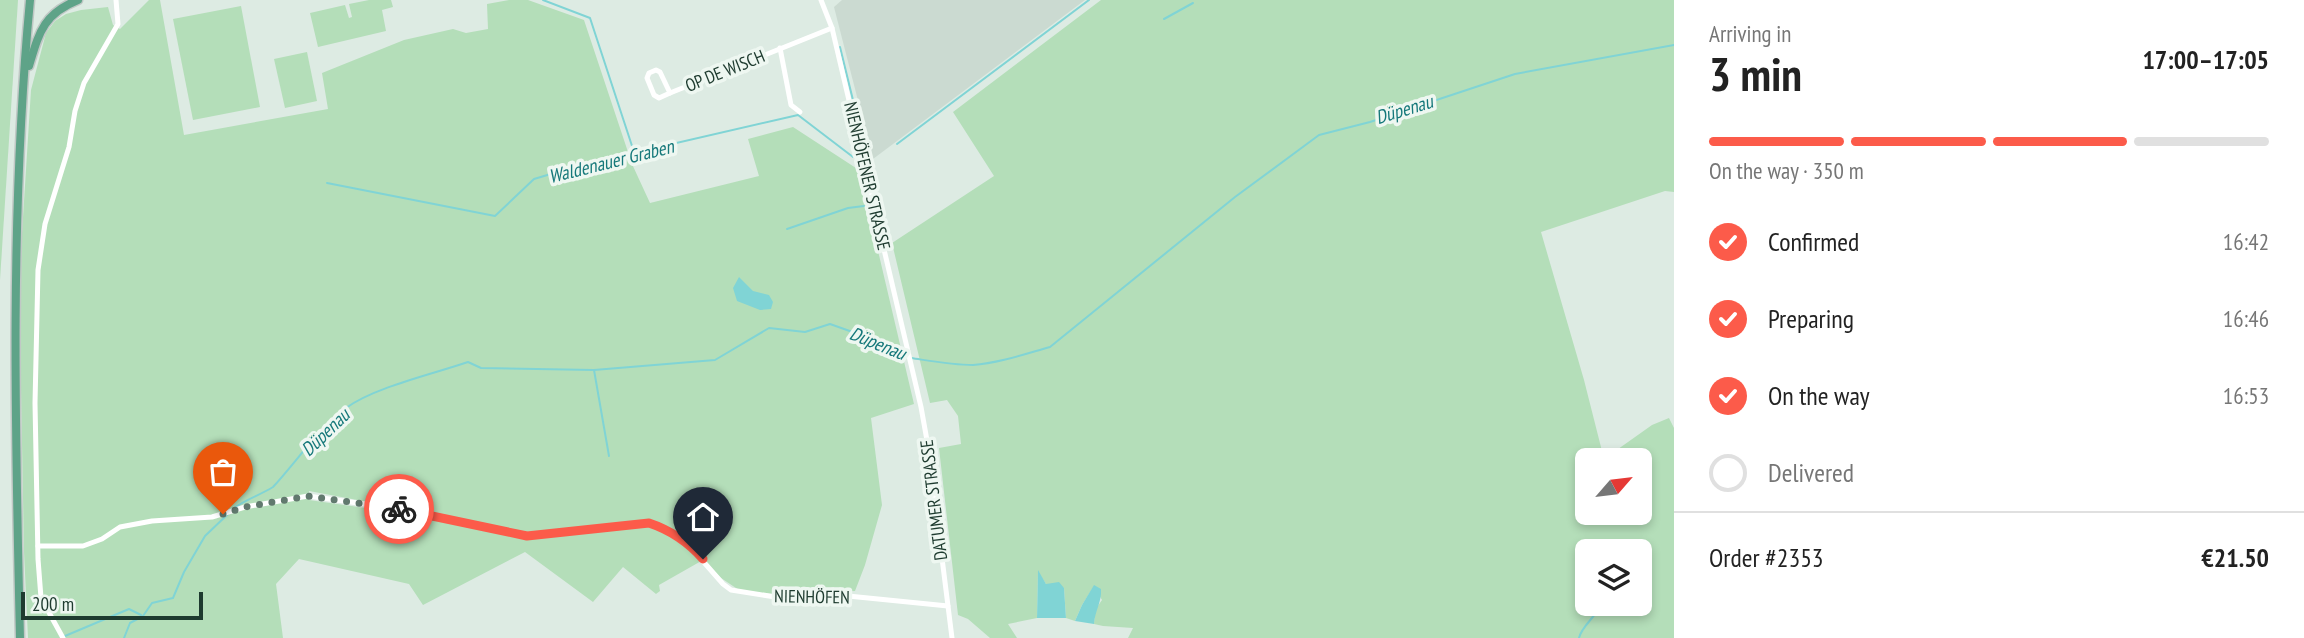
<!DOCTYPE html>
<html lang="en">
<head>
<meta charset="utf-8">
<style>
  :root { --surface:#fff; --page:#f6f6f6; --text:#222; --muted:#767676; --line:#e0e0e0; --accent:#fc5b4a }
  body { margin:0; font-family:"PT Sans Narrow",sans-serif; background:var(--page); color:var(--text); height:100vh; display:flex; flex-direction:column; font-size:26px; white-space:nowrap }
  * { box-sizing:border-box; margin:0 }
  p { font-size:23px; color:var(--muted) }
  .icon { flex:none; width:38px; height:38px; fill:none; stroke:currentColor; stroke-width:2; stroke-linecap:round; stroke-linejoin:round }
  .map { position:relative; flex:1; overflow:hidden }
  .details { display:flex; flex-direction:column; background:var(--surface); width:630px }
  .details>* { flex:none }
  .needle { width:46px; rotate:62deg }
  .buttons { position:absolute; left:1575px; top:448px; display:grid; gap:14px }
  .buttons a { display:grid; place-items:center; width:77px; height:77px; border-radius:10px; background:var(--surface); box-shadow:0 4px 10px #0003; font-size:35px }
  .scale { position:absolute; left:21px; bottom:18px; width:182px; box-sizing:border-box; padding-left:7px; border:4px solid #1e3b2f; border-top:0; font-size:19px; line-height:24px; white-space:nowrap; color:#1e3b2f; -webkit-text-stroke:5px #eef7f1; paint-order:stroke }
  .pin { position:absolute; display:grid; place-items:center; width:60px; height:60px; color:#fff; margin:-72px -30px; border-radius:50% 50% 50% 0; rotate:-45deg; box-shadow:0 0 7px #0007 }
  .pin .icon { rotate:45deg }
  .courier { position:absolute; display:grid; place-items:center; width:70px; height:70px; margin:-35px; border:5px solid #fc5b4a; border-radius:50%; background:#fff; color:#222; box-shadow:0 2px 9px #0007 }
  .summary em { font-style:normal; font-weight:700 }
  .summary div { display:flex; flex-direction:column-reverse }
  .summary { display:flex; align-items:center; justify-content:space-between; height:119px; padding:0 35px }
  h1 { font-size:46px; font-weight:700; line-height:52px }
  .bar { display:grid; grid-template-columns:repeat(4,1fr); gap:10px 7px; align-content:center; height:84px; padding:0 35px }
  .bar i { height:9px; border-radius:5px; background:var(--line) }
  .bar .current { background:var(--accent) }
  .bar p { grid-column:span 4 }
  .line { display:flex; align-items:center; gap:18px; padding:0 35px; border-top:2px solid var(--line) }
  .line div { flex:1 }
  ol { padding:0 35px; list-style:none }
  li { display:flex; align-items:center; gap:21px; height:77px }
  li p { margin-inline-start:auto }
  li .icon { padding:7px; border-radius:50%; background:var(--accent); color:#fff; stroke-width:4 }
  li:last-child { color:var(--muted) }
  li i { width:38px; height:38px; border:4px solid var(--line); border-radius:50% }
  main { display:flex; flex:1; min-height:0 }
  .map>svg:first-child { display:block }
  .built { fill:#cbdad1 }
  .green { fill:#b4deb9; fill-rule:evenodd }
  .water { fill:#80d4d5 }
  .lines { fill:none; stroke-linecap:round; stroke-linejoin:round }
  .stream { stroke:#80d4d5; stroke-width:2 }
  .primary-casing { stroke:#c0c8c5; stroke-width:11 }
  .street { stroke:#fff; stroke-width:5 }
  .primary { stroke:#5ea388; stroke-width:8 }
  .done { stroke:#61796e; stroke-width:7; stroke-dasharray:0 12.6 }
  .route { stroke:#fc5b4a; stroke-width:9 }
  .labels { text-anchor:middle; stroke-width:7; stroke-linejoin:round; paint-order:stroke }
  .street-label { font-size:18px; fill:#1e3b2f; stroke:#eef7f1 }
  .water-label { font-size:19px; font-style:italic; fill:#15787a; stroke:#eef7f1 }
</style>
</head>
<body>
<main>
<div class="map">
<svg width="1674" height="638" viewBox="0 0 1674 638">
  <rect width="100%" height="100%" fill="#ddebe3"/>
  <path class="built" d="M842 0H1085L873 159 834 7Z"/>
  <g class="green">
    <path d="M0 0H18L0 280Z"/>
    <path d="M149 0H160L184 135 328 109 322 73 404 40 453 29 466 33 488 29 487 4 509 0H528L584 20 632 164 650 203 759 176 748 139 793 127 859 170 914 404 871 418 882 505 865 565 855 591 788 595 742 592 721 578 703 560 659 585 660 591 656 594 623 567 593 602 525 552 423 605 409 584 299 559 276 584 283 638H28L24 552 19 281 31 90 46 33 55 21 66 14 81 10 108 7 113 25 120 29ZM309 491 486 524 485 530 394 512 309 500Z"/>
    <path d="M369 0H391L393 7 382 10 386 31 318 47 310 13 345 5 349 18 352 17 349 4Z"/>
    <path d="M1101 0H1674V192L1665 191 1541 232 1584 380 1604 459 1652 425 1669 418 1674 428V638H1128L1133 628 1103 626 1094 624 1095 610 1102 600 1094 586 1082 605 1075 621 1066 618 1064 588 1046 584 1038 572 1037 618 1008 624 1017 638H990L968 619 958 615 939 448 961 444 958 416 947 400 930 403 892 243 994 176 953 112ZM1587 460H1640V513H1587ZM1587 551H1640V604H1587Z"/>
    <path d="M241 6 260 107 193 120 173 19Z"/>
    <path d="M307 52 317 101 285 108 274 59Z"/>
  </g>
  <g class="water">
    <path d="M739 277 753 291 769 295 773 302 771 309 760 310 737 301 733 288Z"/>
    <path d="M1038 570 1046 584 1059 582 1064 588 1066 618H1037Z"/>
    <path d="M1094 585 1101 589C1102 602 1095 610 1094 624L1075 621 1082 605Z"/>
  </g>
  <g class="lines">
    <g class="stream">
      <path d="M543 0 590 18 634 152"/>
      <path d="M1164 19 1193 3"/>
      <path d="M840 47 862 137"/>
      <path d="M897 144 1089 0"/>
      <path d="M327 183 495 216 534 179 581 165 798 115 853 157"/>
      <path d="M787 229 848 208 864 206"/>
      <path d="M911 358C931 361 952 365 973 365 999 363 1025 354 1050 347L1235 197 1319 135 1370 122 1515 74 1674 45"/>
      <path d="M594 370 609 456"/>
      <path d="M234 508C247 499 260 495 273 487 296 462 320 427 346 408 375 387 433 374 468 362L481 368 594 370 715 360 769 328 805 332 830 324 861 335 888 351 906 357"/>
      <path d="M65 636 129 609 141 615"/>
      <path d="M124 638 130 623 143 616 152 603 173 598 184 572 205 536 228 514"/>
      <path d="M1579 638C1582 625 1597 617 1600 604"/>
    </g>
    <g class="primary-casing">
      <g id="primary">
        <path d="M29 66C39 33 43 14 78 0"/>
        <path d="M20 638C15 425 10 212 30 0"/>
      </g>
    </g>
    <g class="street">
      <path d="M821 0 832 28 921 407 928 446 952 638"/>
      <path d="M780 48 791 105 800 112"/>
      <path d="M656 70 660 72 670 93 659 98 654 95 647 78 649 73Z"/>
      <path d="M670 93 832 28"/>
      <path d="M38 546H83L102 539 120 527 152 521 212 517 245 507 308 496 393 508 527 536 648 523 664 528 687 543 723 584 731 590 788 599 838 595 948 606"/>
      <path d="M63 638 41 598 38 559 35 403 38 270 45 224 69 147 75 111 84 83 118 24 116 0"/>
    </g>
    <use href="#primary" class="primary"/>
  </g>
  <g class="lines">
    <path class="done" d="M223 514 245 507 308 496 399 509"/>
    <path class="route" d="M399 509 527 536 649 523C670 530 688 542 703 559"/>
  </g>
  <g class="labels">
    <g class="street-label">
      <text transform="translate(725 71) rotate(-22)" y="6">OP DE WISCH</text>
      <text transform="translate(867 176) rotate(77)" y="6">NIENHÖFENER STRASSE</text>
      <text transform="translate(934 500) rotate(-97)" y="6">DATUMER STRASSE</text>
      <text transform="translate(812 597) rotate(1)" y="6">NIENHÖFEN</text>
    </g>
    <g class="water-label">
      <text transform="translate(1404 109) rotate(-17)" y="7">Düpenau</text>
      <text transform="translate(611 161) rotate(-14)" y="7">Waldenauer Graben</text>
      <text transform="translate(878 343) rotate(22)" y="7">Düpenau</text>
      <text transform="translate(325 432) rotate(-44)" y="7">Düpenau</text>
    </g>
  </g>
</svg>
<div class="buttons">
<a><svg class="needle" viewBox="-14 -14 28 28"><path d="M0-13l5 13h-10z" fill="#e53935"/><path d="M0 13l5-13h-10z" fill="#767676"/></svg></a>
<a><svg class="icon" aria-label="layers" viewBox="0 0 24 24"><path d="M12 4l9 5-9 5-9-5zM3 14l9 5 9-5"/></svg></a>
</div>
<div class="scale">200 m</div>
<div class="pin" style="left:223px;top:514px;background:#ea580c"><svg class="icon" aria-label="bag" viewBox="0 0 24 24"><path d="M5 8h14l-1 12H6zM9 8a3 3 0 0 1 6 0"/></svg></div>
<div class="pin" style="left:703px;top:559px;background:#1f2937"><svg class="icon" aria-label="home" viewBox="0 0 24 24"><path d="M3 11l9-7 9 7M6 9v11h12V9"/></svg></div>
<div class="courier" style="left:399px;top:509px"><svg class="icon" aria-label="bike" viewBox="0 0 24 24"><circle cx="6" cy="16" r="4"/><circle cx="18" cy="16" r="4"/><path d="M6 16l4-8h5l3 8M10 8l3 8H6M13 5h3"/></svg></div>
</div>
<section class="details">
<div class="summary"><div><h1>3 min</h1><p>Arriving in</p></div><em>17:00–17:05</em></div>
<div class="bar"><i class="current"></i><i class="current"></i><i class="current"></i><i></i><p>On the way · 350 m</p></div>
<ol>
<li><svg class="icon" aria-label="check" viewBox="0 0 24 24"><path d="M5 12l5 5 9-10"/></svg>Confirmed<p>16:42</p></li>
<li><svg class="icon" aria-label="check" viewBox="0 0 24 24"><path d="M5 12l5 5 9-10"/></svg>Preparing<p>16:46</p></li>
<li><svg class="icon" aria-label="check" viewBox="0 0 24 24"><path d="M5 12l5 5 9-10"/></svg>On the way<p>16:53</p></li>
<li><i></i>Delivered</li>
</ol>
<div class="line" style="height:91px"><div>Order #2353</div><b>€21.50</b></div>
</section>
</main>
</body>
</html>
